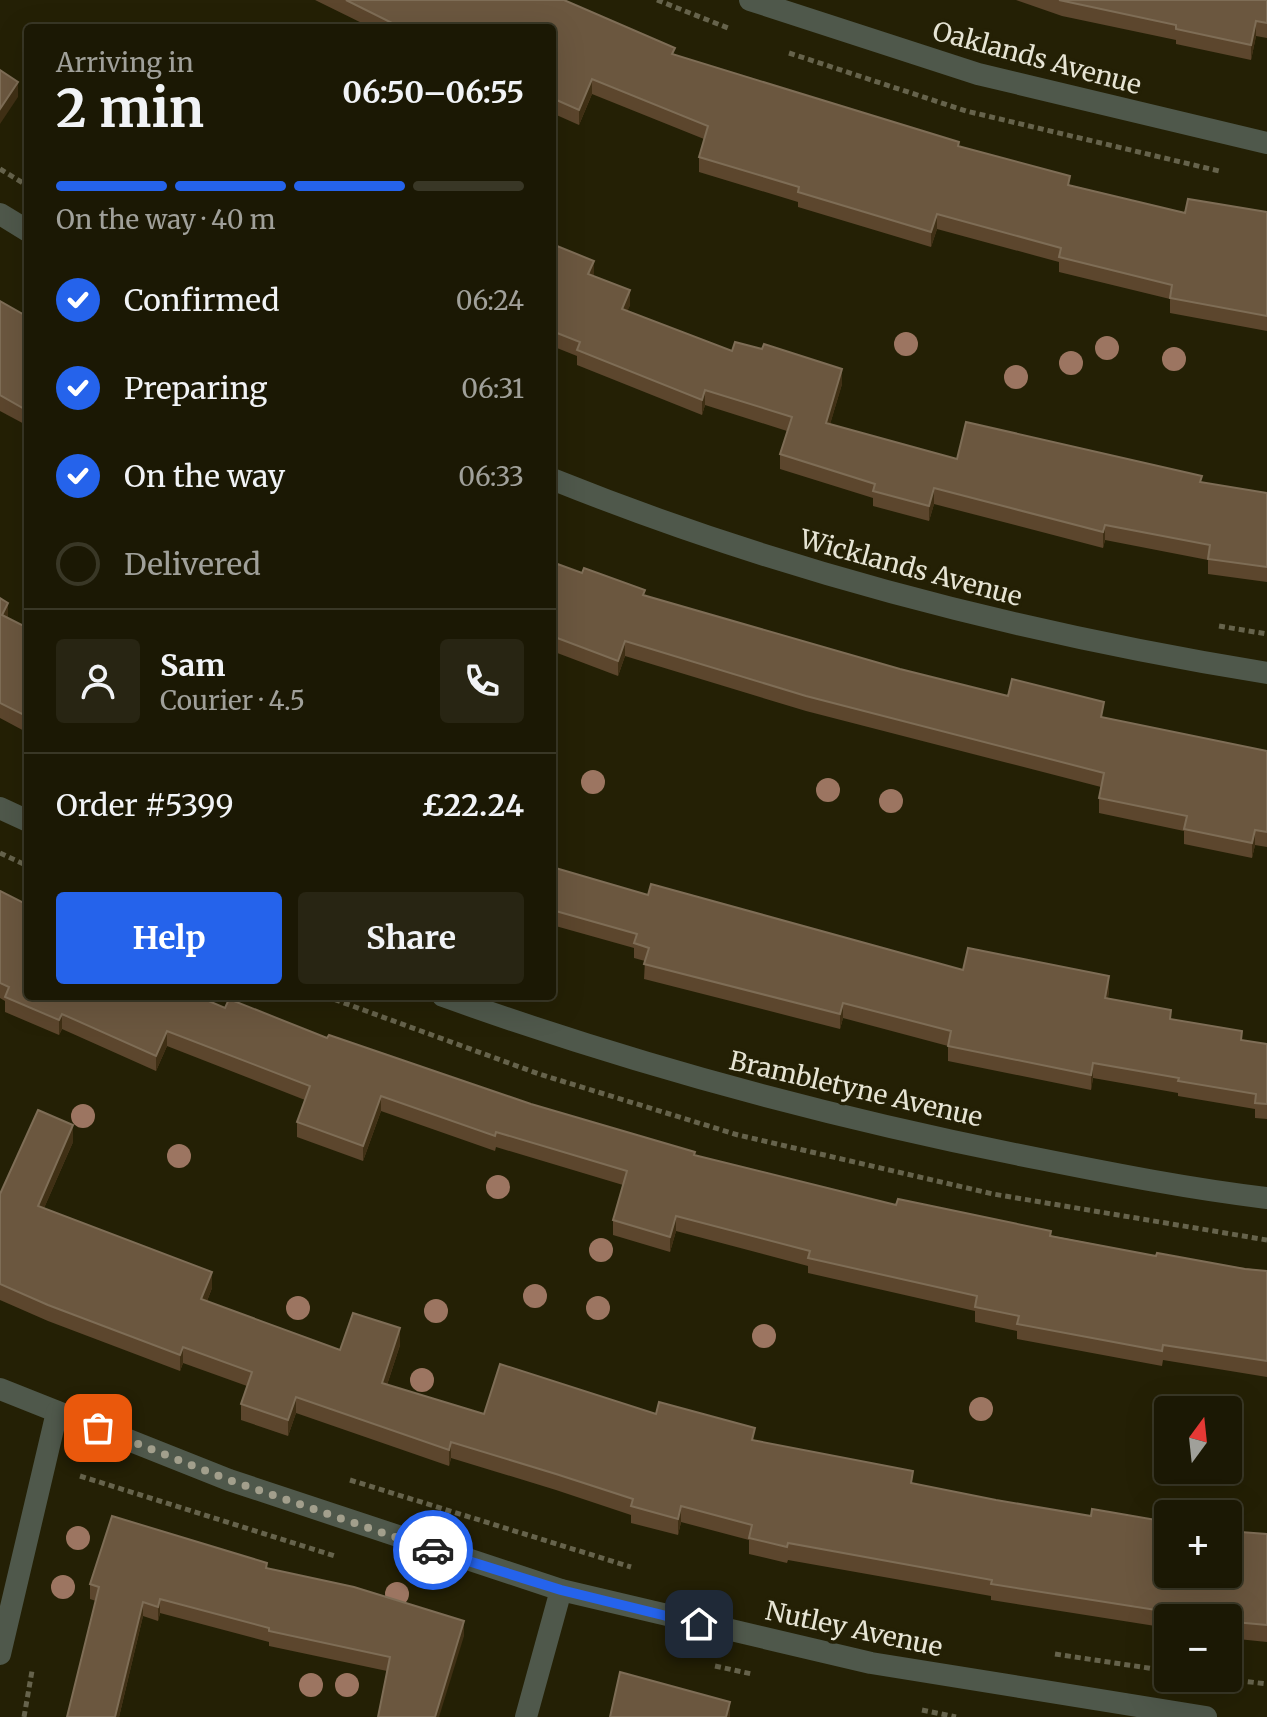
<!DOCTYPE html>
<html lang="en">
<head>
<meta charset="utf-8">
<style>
  :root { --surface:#1b1804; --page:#282513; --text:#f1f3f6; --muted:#a0a09a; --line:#393726; --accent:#2563eb }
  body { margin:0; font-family:Merriweather,serif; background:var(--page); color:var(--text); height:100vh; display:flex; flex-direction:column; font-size:30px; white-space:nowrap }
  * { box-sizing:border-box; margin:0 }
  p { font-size:26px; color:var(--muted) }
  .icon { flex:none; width:44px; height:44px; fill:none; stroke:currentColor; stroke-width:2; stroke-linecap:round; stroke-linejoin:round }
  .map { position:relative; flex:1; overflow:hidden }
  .panel { position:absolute; left:24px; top:24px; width:532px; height:976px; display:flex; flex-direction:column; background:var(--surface); border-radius:8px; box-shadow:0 8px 32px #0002,0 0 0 2px var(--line) }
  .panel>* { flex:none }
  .needle { width:52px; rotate:15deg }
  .controls { position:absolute; left:1154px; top:1396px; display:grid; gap:16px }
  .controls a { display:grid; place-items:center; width:88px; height:88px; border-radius:8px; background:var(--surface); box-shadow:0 8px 32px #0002,0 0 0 2px var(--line); font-size:40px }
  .pin { position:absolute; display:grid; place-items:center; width:68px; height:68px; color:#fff; margin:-34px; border-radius:16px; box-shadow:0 4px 12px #0006 }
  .courier { position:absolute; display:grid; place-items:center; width:80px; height:80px; margin:-40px; border:6px solid #2563eb; border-radius:50%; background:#fff; color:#222; box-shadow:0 2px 10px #0007 }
  .overview em { font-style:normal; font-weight:700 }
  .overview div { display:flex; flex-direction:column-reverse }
  .overview { display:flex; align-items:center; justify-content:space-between; height:136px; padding:0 32px }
  h1 { font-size:52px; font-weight:700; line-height:60px }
  .bar { display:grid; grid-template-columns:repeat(4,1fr); gap:12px 8px; align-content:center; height:96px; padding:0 32px }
  .bar i { height:10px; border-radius:6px; background:var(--line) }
  .bar .on { background:var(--accent) }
  .bar p { grid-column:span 4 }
  .line { display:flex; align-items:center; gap:20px; padding:0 32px; border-top:2px solid var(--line) }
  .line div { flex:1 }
  .round { display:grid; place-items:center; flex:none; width:84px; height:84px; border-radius:8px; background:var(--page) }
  ol { padding:0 32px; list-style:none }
  li { display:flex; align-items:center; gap:24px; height:88px }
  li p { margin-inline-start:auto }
  li .icon { padding:8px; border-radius:50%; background:var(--accent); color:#fff; stroke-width:4 }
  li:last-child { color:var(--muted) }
  li i { width:44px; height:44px; border:4px solid var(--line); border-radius:50% }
  .cta { display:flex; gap:16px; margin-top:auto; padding:16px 32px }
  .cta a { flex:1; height:92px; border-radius:8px; background:var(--accent); color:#fff; font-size:32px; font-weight:700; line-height:92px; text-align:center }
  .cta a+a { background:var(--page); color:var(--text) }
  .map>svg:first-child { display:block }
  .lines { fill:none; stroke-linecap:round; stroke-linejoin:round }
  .path { stroke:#66634c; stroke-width:5; stroke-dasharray:6 4; stroke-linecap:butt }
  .minor { stroke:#4f584b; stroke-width:22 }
  .tree { fill:#9c7561 }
  .wall { fill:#5c462d }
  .shaded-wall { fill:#403015 }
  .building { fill:#6b573f; stroke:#7e6d56; stroke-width:2 }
  .done { stroke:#a29f8c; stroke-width:8; stroke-dasharray:0 14.4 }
  .route { stroke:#2563eb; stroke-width:10 }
  .labels { text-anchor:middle; stroke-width:7; stroke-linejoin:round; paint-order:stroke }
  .street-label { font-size:26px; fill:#e6e4d4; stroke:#242005 }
</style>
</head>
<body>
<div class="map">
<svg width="1267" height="1717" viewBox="0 0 1267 1717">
  <rect width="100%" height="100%" fill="#242005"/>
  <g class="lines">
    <g class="path">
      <path d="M657 0 728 28"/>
      <path d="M789 53 966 111 1219 171"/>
      <path d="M0 169 28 186"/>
      <path d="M1219 626 1267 634"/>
      <path d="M0 853 28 866"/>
      <path d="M325 996 539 1074 738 1135 993 1194 1267 1240"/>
      <path d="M80 1476 335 1556"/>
      <path d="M350 1480 631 1567"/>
      <path d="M1055 1654 1168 1671"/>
      <path d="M715 1666 752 1674"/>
      <path d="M1218 1678 1267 1684"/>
      <path d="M922 1710 956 1717"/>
      <path d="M24 1717 32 1671"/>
    </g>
    <g class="minor">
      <path d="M750 0 978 74 1267 143"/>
      <path d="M0 214 28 231"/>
      <path d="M552 479C783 572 1022 633 1267 673"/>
      <path d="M0 808 28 821"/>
      <path d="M443 996C638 1066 836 1119 1040 1159 1115 1174 1191 1189 1267 1198"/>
      <path d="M0 1389 229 1480 561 1590 871 1663 1206 1717"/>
      <path d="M0 1654 57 1412"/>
      <path d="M526 1717 561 1590"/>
    </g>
  </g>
  <g class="tree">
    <circle cx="906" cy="344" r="12"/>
    <circle cx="1107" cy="348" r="12"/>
    <circle cx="1174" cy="359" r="12"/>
    <circle cx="1071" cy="363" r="12"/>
    <circle cx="1016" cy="377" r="12"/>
    <circle cx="593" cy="782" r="12"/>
    <circle cx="828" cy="790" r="12"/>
    <circle cx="891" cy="801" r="12"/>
    <circle cx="83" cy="1116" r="12"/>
    <circle cx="179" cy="1156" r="12"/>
    <circle cx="498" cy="1187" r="12"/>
    <circle cx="601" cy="1250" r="12"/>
    <circle cx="535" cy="1296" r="12"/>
    <circle cx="298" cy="1308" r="12"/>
    <circle cx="598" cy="1308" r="12"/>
    <circle cx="436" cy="1311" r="12"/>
    <circle cx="764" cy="1336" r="12"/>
    <circle cx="422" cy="1380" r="12"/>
    <circle cx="981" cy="1409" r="12"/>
    <circle cx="78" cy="1538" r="12"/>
    <circle cx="63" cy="1587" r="12"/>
    <circle cx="397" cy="1594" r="12"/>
    <circle cx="311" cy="1685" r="12"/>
    <circle cx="347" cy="1685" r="12"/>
  </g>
  <g class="wall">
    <path d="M315 0H564L675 55 959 146 1070 185 1185 213 1267 212V331L1170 313V299L1059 272V262L937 229 931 247 798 207V202L699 172V157L704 139 592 94 579 125 552 113V28H372Z"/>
    <path d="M1016 0H1267V38L1256 36 1251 60 1176 44V40L1062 16Z"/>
    <path d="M28 117V139L24 136V123Z"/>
    <path d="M552 244 630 305 627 311 732 351 842 384 830 424 957 459 1202 483 1267 493V582L1208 574V560L1105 540 1103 548 934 504 929 521 873 506V498L780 469V454L787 431 705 405 702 415 577 365V356L552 346Z"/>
    <path d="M0 301 28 317V426L0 411Z"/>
    <path d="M552 562 645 596 900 669 1008 696 1104 718 1267 751V847L1255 845 1252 858 1184 844V831L1099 813V798L1101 787 806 711 625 656 618 676 552 651Z"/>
    <path d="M0 598 8 618 28 628V733L0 718Z"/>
    <path d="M552 867 648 895 963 970 1109 991 1108 998 1171 1020 1242 1040 1267 1044V1119L1255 1118V1109L1178 1096V1093L1093 1078 1091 1090 948 1061V1046L843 1018 840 1029 644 979 645 961 634 958V948L552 925Z"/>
    <path d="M0 891 28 996 225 1008 327 1038 531 1104 695 1155 896 1205 1156 1256 1267 1271V1377L1163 1360 1162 1366 1017 1339V1331L975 1322V1311L808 1273V1266L676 1231 670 1252 613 1235V1220L623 1185 496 1147 495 1151 381 1111 363 1161 297 1137V1122L305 1100 167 1046 156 1071 62 1029 59 1035 5 1012V1001L0 998Z"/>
    <path d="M73 1142 44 1208 212 1288 207 1301 340 1350 400 1345 387 1385 484 1414H656L913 1483 1168 1574 1267 1534V1642L1228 1638V1618H1168V1628L991 1600V1596L788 1560 787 1563 749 1554V1540L681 1522 678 1535 631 1523V1515L556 1490 451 1458 449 1466 296 1413 288 1436 241 1420V1404L247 1386 183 1363 180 1371 48 1321 0 1300V1194Z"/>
    <path d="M267 1568 464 1636 387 1671 269 1646V1642L160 1613 158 1621 143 1616 119 1717H67L96 1601 90 1599V1584Z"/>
  </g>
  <g class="shaded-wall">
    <path d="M1256 21V36L1251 60V45Z"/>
    <path d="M592 79V94L579 125V110Z"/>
    <path d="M18 82V97L0 124V109Z"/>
    <path d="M937 214V229L931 247V232Z"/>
    <path d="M594 261V276L588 274Z"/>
    <path d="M630 290V305L622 324V309Z"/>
    <path d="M842 369V384L826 438V423Z"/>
    <path d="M705 390V405L702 415V400Z"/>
    <path d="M934 488V504L929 521V506Z"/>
    <path d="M1105 525V540L1103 548V532Z"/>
    <path d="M8 603V618L2 615Z"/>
    <path d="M625 641V656L618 676V661Z"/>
    <path d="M1255 830V845L1252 858V843Z"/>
    <path d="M1109 976V991L1105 1013V998Z"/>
    <path d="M843 1003V1018L840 1029V1014Z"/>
    <path d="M62 1014V1029L59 1035V1020Z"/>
    <path d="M167 1031V1046L156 1071V1056Z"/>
    <path d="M1093 1063V1078L1091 1090V1075Z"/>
    <path d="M381 1096V1111L363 1161V1146Z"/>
    <path d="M73 1125V1142L38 1222V1206Z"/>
    <path d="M676 1216V1231L670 1252V1237Z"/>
    <path d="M212 1272V1288L201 1316V1299Z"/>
    <path d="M400 1328V1345L382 1400V1383Z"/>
    <path d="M183 1347V1363L180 1371V1355Z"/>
    <path d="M296 1397V1413L288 1436V1420Z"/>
    <path d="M451 1442V1458L449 1466V1450Z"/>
    <path d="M681 1506V1522L678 1535V1519Z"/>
    <path d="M160 1599V1613L158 1621V1607Z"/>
    <path d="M143 1602V1616L119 1717H115Z"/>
    <path d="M464 1621V1636L439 1717H435Z"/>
    <path d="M730 1702V1717H726Z"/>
  </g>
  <g class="building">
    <path d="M346 0H564L675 48 672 54 959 142 958 146 1070 176 1068 185 1185 213 1188 199 1267 212V316L1170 298 1172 285 1059 257 1061 248 937 214 931 232 798 192 799 187 699 157 708 126 592 79 579 110 552 98V28H402Z"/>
    <path d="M1059 0H1267V23L1256 21 1251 45 1176 29V25Z"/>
    <path d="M0 70 18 82 0 109Z"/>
    <path d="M552 244 594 261 588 274 630 290 622 309 732 351 735 342 762 349 764 344 842 369 826 423 957 459 966 422 1202 476 1200 482 1267 493V567L1208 559 1210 545 1105 525 1103 532 934 488 929 506 873 491 875 484 780 454 792 417 705 390 702 400 577 350 580 342 552 331Z"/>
    <path d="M0 301 28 317V411L0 395Z"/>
    <path d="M552 562 582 573 584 568 645 590 643 595 900 669 1008 696 1012 679 1104 702 1101 717 1267 751V832L1255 830 1252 843 1184 829 1187 816 1099 798 1104 773 806 696 625 641 618 661 552 636Z"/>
    <path d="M0 598 8 603 2 615 28 628V717L0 703Z"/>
    <path d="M552 867 648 895 651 884 963 970 968 948 1109 976 1105 998 1171 1010 1170 1019 1242 1031 1241 1040 1267 1044V1104L1255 1103 1256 1094 1178 1081 1179 1078 1093 1063 1091 1075 948 1046 951 1031 843 1003 840 1014 644 964 649 948 634 943 637 934 552 910Z"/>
    <path d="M0 891 28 905V996H197L225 1008 229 999 327 1038 329 1035 531 1104 695 1152 694 1155 896 1205 898 1199 1051 1231 1050 1236 1156 1256 1157 1253 1245 1269 1267 1271V1361L1163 1345 1162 1351 1017 1324 1019 1316 975 1307 977 1296 808 1258 810 1251 676 1216 670 1237 613 1220 627 1171 496 1132 495 1136 381 1096 363 1146 297 1122 310 1086 167 1031 156 1056 62 1014 59 1020 5 997 9 987 0 983Z"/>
    <path d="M38 1110 73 1125 38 1206 212 1272 201 1299 340 1350 353 1313 400 1328 382 1383 484 1414 500 1364 656 1414 659 1402 755 1428 752 1440 913 1471 911 1483 996 1500 1091 1516 1092 1509 1168 1522V1574H1228V1531L1267 1534V1625L1234 1622 1228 1621V1618H1207L991 1584 992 1580 788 1543 787 1547 749 1538 752 1525 681 1506 678 1519 631 1506 633 1499 556 1474 451 1442 449 1450 296 1397 288 1420 241 1404 252 1372 183 1347 180 1355 48 1305 0 1284V1194Z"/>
    <path d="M112 1516 267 1563 266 1568 354 1587 464 1621 435 1717H378L390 1657 269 1631V1628L160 1599 158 1607 143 1602 115 1717H67L99 1587 90 1584Z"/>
    <path d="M620 1672 730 1702 726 1717H610Z"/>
  </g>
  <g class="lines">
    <path class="done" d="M98 1428 229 1480 433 1550"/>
    <path class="route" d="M433 1550 561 1590 699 1624"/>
  </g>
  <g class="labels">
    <g class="street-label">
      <text transform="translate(1037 58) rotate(15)" y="9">Oaklands Avenue</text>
      <text transform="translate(911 568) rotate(15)" y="9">Wicklands Avenue</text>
      <text transform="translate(856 1089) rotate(13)" y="9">Brambletyne Avenue</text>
      <text transform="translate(854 1629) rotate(12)" y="9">Nutley Avenue</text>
    </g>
  </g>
</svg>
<div class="controls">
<a><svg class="needle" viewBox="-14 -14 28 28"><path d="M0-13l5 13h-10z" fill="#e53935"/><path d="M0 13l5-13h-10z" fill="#a0a09a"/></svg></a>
<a>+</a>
<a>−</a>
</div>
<div class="pin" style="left:98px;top:1428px;background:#ea580c"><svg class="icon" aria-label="bag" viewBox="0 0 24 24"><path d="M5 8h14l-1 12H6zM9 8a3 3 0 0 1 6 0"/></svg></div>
<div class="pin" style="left:699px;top:1624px;background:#1f2937"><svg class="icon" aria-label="home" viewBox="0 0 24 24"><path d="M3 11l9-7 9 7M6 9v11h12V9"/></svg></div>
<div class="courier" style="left:433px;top:1550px"><svg class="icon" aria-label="car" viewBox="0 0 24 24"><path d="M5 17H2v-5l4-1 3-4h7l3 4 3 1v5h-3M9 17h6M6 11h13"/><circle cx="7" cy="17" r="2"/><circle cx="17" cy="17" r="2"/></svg></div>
<section class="panel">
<div class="overview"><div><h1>2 min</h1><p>Arriving in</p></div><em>06:50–06:55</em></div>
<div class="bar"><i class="on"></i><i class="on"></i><i class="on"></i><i></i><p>On the way · 40 m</p></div>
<ol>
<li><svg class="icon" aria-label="check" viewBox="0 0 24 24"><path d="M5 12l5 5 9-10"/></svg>Confirmed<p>06:24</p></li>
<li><svg class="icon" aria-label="check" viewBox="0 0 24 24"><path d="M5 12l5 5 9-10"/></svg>Preparing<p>06:31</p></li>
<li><svg class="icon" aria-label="check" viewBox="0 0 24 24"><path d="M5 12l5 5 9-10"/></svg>On the way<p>06:33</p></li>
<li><i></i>Delivered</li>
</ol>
<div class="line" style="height:144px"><a class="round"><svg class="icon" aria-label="person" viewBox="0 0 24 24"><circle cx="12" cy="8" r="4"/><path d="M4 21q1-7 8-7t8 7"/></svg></a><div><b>Sam</b><p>Courier · 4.5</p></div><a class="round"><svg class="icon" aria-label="phone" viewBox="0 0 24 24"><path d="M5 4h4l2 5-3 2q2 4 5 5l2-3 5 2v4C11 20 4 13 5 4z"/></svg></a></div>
<div class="line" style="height:104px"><div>Order #5399</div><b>£22.24</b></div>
<div class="cta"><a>Help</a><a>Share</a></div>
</section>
</div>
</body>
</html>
